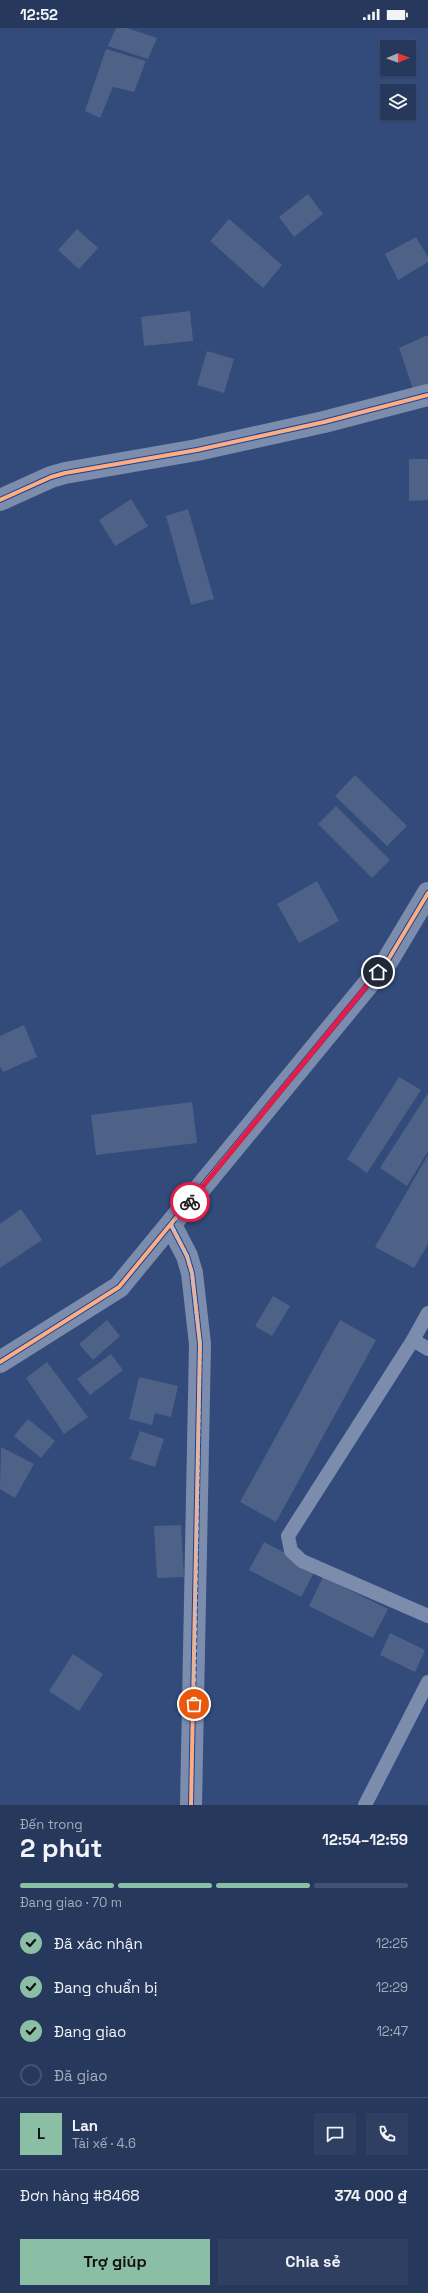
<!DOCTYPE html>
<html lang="vi">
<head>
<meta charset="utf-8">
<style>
  :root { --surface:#26385c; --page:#2e3f62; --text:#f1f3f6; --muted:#a4acbb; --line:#425272; --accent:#8abfa5 }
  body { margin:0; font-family:"Space Grotesk",sans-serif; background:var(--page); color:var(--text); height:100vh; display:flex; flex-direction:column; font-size:15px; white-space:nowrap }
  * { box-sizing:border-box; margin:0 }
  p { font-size:13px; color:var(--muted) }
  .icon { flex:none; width:22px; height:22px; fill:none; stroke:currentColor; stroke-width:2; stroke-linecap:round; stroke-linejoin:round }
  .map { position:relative; height:1777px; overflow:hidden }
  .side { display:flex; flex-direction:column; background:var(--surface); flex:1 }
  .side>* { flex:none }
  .needle { width:26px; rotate:89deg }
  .fabs { position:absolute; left:380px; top:12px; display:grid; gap:8px }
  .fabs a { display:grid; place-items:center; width:36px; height:36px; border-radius:0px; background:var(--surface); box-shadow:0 1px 3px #0004,0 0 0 1px var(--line); font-size:20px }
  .pin { position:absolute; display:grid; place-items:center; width:34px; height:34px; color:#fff; margin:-17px; border:2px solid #fff; border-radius:50%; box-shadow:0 1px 4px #0007 }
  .courier { position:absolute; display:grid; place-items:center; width:40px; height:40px; margin:-20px; border:3px solid #e11d48; border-radius:50%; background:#fff; color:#222; box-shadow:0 1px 5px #0007 }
  .overview em { font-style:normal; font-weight:700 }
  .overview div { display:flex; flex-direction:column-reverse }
  .overview { display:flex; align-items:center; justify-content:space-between; height:68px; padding:0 20px }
  h1 { font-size:26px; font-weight:700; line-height:30px }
  .bar { display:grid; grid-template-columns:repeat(4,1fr); gap:6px 4px; align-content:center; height:48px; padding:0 20px }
  .bar i { height:5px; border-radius:3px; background:var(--line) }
  .bar .active { background:var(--accent) }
  .bar p { grid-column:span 4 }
  .line { display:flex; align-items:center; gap:10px; padding:0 20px; border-top:1px solid var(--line) }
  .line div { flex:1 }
  .round { display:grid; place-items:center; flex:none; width:42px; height:42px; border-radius:0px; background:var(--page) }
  ol { padding:0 20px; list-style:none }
  li { display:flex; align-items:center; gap:12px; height:44px }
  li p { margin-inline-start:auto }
  li .icon { padding:4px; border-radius:50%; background:var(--accent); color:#111; stroke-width:4 }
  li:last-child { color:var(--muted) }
  li i { width:22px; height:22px; border:2px solid var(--line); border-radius:50% }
  .action { display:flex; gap:8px; margin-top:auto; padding:8px 20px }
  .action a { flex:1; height:46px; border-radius:0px; background:var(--accent); color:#111; font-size:16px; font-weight:700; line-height:46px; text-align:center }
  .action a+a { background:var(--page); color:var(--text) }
  .status { display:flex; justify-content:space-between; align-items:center; height:28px; padding:0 20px; background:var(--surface); direction:ltr }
  .status svg { height:11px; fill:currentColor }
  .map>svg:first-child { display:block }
  .building { fill:#4e6287 }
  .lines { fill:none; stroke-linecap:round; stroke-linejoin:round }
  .lane { stroke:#7c8cad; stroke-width:14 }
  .street { stroke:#7c8cad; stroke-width:22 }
  .cycleway-casing { stroke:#154397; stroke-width:6 }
  .cycleway { stroke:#ffac80; stroke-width:4 }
  .done { stroke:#b7c0d0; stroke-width:4; stroke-dasharray:0 7.2 }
  .route { stroke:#e11d48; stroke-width:5 }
</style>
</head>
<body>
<div class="status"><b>12:52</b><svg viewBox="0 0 49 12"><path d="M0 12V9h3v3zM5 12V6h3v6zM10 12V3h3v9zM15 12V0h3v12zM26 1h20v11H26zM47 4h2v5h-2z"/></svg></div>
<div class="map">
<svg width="428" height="1777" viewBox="0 0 428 1777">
  <rect width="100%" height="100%" fill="#324b7a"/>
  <g class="building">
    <path d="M116 0H127L157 10 148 31 108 18Z"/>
    <path d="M106 21 146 33 134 64 113 59 100 90 85 83Z"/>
    <path d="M308 166 323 186 294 209 279 189Z"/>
    <path d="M229 191 282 237 263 260 210 213Z"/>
    <path d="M77 201 98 220 79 241 58 222Z"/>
    <path d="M416 209 428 229V234L398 252 385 226Z"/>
    <path d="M190 283 193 313 144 318 141 289Z"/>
    <path d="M428 307V362L415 367 399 320Z"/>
    <path d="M207 323 234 331 224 365 197 357Z"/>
    <path d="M409 431H428V472L409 473Z"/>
    <path d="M131 471 148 498 115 518 99 492Z"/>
    <path d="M188 481 214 571 191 577 166 488Z"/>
    <path d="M355 747 407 798 387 818 335 768Z"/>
    <path d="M336 778 390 832 372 850 318 796Z"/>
    <path d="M317 853 339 893 299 915 277 876Z"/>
    <path d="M24 997 37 1029 3 1044 0 1038V1008Z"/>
    <path d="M399 1049 421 1062 367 1145 347 1131Z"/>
    <path d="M428 1065V1123L407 1158 380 1140Z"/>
    <path d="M192 1074 197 1115 96 1127 91 1087Z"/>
    <path d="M428 1127V1216L414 1240 375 1219Z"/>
    <path d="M21 1181 42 1212 0 1240V1196Z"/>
    <path d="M273 1268 290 1278 272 1308 255 1298Z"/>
    <path d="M107 1292 120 1308 93 1332 79 1316Z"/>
    <path d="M340 1292 376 1312 276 1494 240 1474Z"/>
    <path d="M111 1326 123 1342 90 1367 77 1351Z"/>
    <path d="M47 1334 88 1389 64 1406 26 1350Z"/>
    <path d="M139 1349 178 1358 171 1389 155 1385 152 1397 129 1391Z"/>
    <path d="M28 1391 55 1413 41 1430 14 1408Z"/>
    <path d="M140 1403 164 1411 155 1439 130 1431Z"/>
    <path d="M1 1419 34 1436 15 1470 0 1461Z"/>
    <path d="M181 1497 184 1549 157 1550 154 1498Z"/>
    <path d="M264 1514 316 1541 301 1569 249 1542Z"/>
    <path d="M323 1549 388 1581 373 1610 309 1578Z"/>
    <path d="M390 1605 425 1622 415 1644 380 1627Z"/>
    <path d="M73 1626 103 1646 79 1683 49 1663Z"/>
  </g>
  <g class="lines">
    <g class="lane">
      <path d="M428 1285 413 1312 288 1508 291 1523 302 1533 428 1588"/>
      <path d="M413 1312 428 1321"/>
      <path d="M365 1777 428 1654"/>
    </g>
    <g class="street">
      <path d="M0 472 51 449 65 445 197 422 324 394 428 367"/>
      <path d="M171 1197 187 1228 192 1245 200 1316 191 1777"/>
      <path d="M0 1334 119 1259 388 932 428 865"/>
    </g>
    <g class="cycleway-casing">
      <g id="cycleway">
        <path d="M0 472 51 449 65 445 197 422 324 394 428 367"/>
        <path d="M171 1197 187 1228 192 1245 200 1316 191 1777"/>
        <path d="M0 1334 119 1259 388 932 428 865"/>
      </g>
    </g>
    <use href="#cycleway" class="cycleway"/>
  </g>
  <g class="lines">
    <path class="done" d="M190 1174 171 1197 187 1228 192 1245 200 1316 194 1676"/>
    <path class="route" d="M190 1174 378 944"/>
  </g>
</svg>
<div class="fabs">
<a><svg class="needle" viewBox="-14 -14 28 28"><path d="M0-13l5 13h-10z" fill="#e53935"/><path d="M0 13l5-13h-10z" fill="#a4acbb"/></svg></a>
<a><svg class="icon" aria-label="layers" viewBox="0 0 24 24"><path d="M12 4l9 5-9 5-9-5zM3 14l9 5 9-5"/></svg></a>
</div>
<div class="pin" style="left:194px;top:1676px;background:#ea580c"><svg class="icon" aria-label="bag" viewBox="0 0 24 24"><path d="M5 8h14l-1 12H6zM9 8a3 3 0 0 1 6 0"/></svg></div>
<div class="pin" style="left:378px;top:944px;background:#1f2937"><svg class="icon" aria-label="home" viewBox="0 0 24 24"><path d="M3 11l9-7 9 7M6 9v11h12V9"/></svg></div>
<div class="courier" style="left:190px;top:1174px"><svg class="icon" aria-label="bike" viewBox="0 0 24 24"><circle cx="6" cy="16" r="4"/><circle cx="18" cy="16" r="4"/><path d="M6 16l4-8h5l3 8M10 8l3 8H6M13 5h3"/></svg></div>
</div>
<section class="side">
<div class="overview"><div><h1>2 phút</h1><p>Đến trong</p></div><em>12:54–12:59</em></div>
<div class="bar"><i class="active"></i><i class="active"></i><i class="active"></i><i></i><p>Đang giao · 70 m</p></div>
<ol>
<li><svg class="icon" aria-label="check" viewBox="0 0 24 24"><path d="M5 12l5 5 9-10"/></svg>Đã xác nhận<p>12:25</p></li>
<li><svg class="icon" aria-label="check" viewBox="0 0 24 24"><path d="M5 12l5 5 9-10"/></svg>Đang chuẩn bị<p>12:29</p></li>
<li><svg class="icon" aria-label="check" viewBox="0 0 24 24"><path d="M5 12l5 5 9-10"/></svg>Đang giao<p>12:47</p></li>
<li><i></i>Đã giao</li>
</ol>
<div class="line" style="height:72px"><b class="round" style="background:var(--accent);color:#111">L</b><div><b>Lan</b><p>Tài xế · 4.6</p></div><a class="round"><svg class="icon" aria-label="chat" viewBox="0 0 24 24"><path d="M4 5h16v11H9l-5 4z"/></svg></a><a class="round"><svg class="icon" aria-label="phone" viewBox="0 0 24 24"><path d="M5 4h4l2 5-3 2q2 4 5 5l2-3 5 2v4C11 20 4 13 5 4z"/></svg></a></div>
<div class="line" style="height:52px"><div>Đơn hàng #8468</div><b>374 000 ₫</b></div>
<div class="action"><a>Trợ giúp</a><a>Chia sẻ</a></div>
</section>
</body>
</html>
